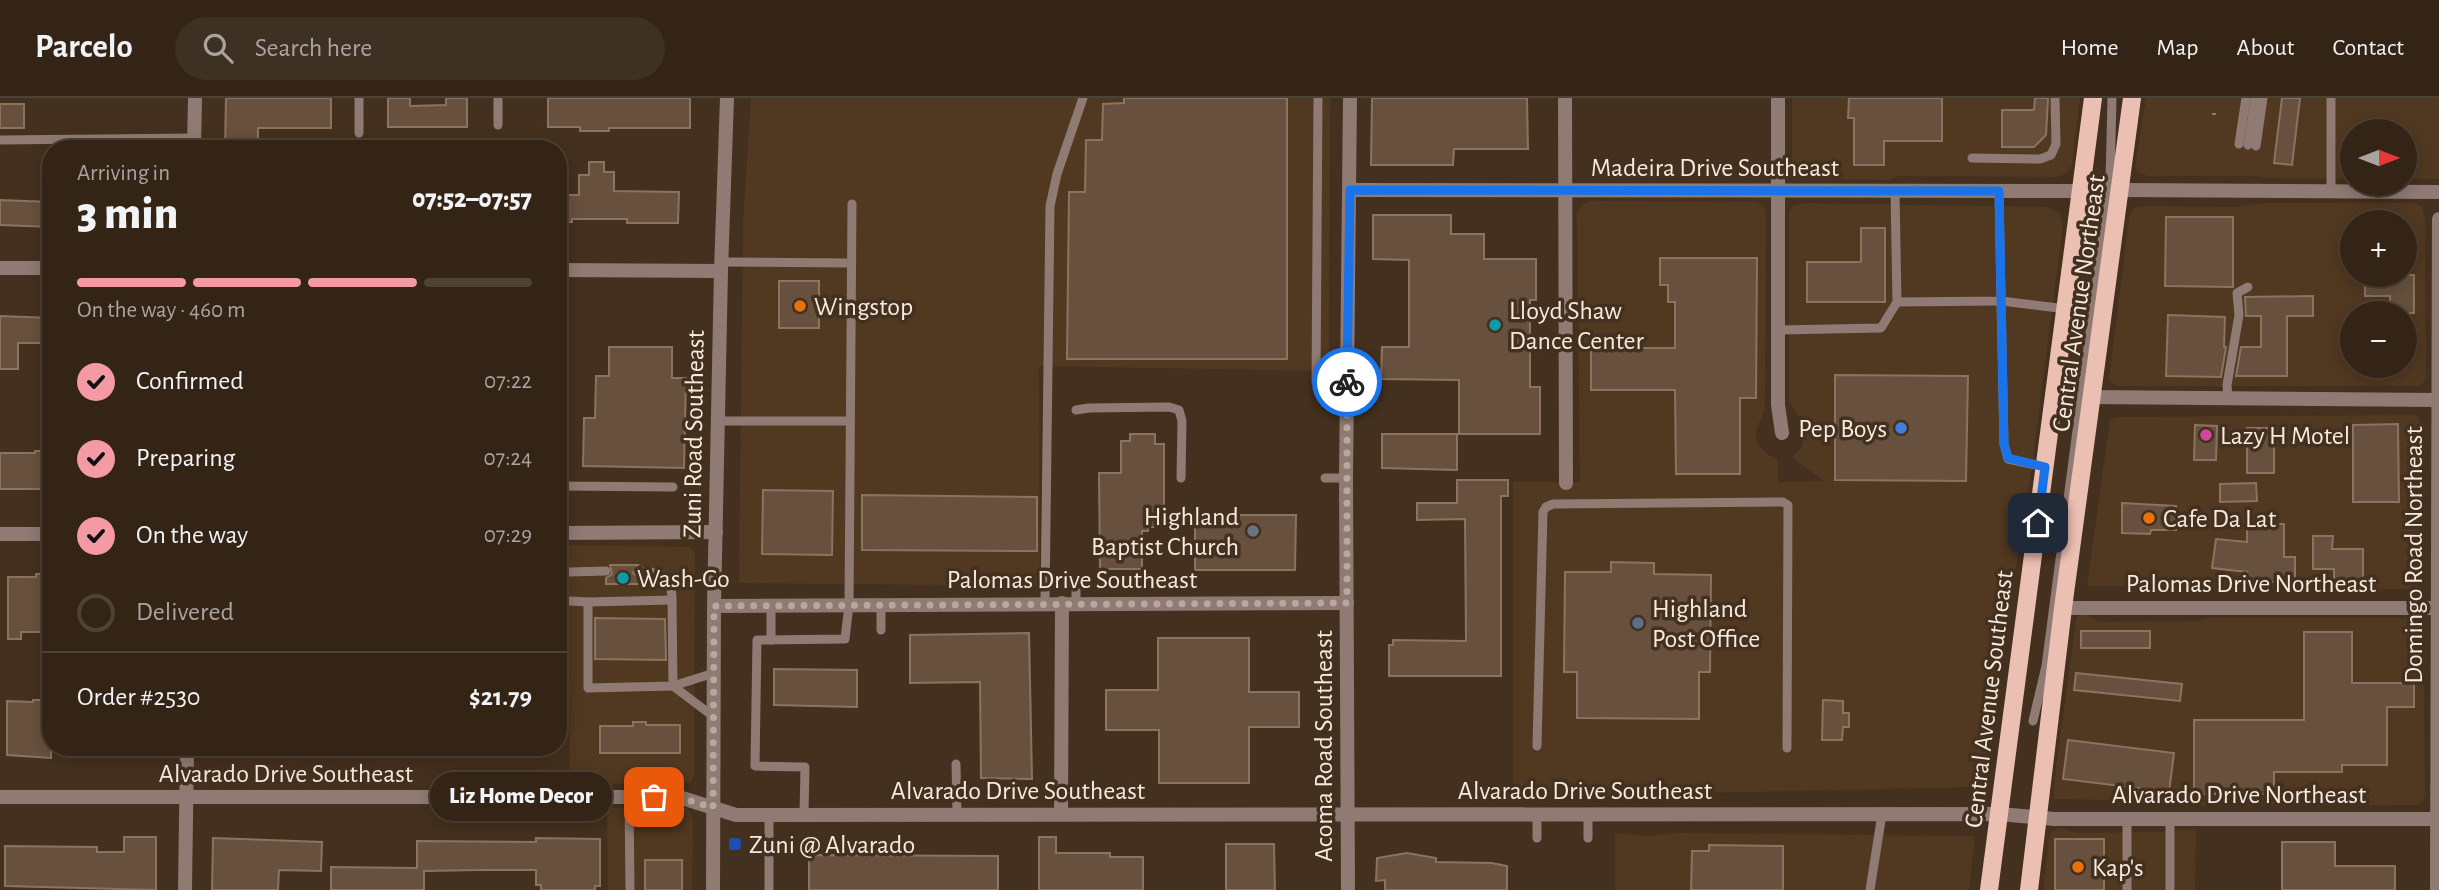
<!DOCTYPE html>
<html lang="en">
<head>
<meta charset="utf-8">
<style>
  :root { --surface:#332416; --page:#3e3023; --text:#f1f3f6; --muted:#a9a4a1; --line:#4e4135; --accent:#f49aa5 }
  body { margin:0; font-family:"Alegreya Sans",sans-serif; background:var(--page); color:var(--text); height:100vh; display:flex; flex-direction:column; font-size:26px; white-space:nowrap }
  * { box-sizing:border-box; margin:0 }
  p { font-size:23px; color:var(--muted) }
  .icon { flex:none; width:38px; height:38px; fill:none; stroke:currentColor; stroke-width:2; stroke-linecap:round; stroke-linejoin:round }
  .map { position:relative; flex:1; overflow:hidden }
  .details { position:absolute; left:42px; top:42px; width:525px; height:616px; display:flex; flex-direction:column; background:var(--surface); border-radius:28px; box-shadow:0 4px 18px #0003,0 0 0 2px var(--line) }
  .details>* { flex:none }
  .needle { width:46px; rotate:90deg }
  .controls { position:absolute; left:2340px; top:21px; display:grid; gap:14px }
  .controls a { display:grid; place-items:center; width:77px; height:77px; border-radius:50%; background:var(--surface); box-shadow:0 4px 18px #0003,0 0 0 2px var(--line); font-size:35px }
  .pin { position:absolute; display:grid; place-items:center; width:60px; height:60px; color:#fff; margin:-30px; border-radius:14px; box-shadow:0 4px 10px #0006 }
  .courier { position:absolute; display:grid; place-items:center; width:70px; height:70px; margin:-35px; border:5px solid #1a73e8; border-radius:50%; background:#fff; color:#222; box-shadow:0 2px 9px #0007 }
  .bubble { position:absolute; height:49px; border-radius:24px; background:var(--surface); box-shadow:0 4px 18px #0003,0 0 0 2px var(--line); font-size:23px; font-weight:800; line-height:49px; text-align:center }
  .overview em { font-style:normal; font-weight:800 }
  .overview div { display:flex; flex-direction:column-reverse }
  .overview { display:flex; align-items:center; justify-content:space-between; height:119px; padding:0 35px }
  h1 { font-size:46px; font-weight:800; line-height:52px }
  .bar { display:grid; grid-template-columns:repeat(4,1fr); gap:10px 7px; align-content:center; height:84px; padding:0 35px }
  .bar i { height:9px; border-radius:5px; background:var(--line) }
  .bar .active { background:var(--accent) }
  .bar p { grid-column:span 4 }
  .line { display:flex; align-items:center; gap:18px; padding:0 35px; border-top:2px solid var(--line) }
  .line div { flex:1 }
  ol { padding:0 35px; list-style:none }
  li { display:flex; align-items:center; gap:21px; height:77px }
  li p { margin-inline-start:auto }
  li .icon { padding:7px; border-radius:50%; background:var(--accent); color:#111; stroke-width:4 }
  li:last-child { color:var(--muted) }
  li i { width:38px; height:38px; border:4px solid var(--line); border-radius:50% }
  header { display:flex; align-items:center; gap:42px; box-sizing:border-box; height:98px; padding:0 35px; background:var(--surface); border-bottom:2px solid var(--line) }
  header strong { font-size:33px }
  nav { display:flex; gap:38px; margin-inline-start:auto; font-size:24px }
  .search { width:490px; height:63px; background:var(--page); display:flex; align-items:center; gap:18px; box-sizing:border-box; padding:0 24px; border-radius:38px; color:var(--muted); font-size:26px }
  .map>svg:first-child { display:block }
  .built { fill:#513820; fill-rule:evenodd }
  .building { fill:#67513e; stroke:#8a735f; stroke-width:2 }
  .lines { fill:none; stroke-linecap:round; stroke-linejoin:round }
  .path { stroke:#968577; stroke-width:3.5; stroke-dasharray:5 3.5; stroke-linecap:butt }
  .service { stroke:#907a74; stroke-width:9 }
  .minor { stroke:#907a74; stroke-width:14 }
  .tertiary { stroke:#907a74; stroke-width:14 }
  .primary { stroke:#ebbfb2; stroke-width:18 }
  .done { stroke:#b8a89b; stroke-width:7; stroke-dasharray:0 12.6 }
  .route { stroke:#1a73e8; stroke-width:9 }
  .food-dot { fill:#e8710a; stroke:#44301e; stroke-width:2.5 }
  .culture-dot { fill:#0f9aa8; stroke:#44301e; stroke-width:2.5 }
  .shop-dot { fill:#3f7fe0; stroke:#44301e; stroke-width:2.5 }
  .hotel-dot { fill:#d1479c; stroke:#44301e; stroke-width:2.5 }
  .worship-dot { fill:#6b7280; stroke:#44301e; stroke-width:2.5 }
  .service-dot { fill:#5c6f8a; stroke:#44301e; stroke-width:2.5 }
  .transit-dot { fill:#1a4fb4; stroke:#44301e; stroke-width:2.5 }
  .labels { text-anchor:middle; stroke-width:7; stroke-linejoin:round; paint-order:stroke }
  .street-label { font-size:26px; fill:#f6e9de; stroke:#44301e }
  .poi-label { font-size:26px; fill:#f6e9de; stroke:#44301e; text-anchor:start }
</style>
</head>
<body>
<header>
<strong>Parcelo</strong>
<div class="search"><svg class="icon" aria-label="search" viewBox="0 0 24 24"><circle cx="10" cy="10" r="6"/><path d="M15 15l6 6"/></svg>Search here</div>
<nav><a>Home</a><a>Map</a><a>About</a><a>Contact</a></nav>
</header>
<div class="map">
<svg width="2439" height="792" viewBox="0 0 2439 792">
  <rect width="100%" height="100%" fill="#44301e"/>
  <g class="built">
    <path d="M751 0H1330L1329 273 1039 268 1040 488 739 485 743 126Z"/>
    <path d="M1792 0H2080L2072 67 2066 76 2057 79 1899 78 1890 82 1803 81 1796 79 1792 70Z"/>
    <path d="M2146 0H2439V81H2405L2404 33H2352V81L2263 80 2260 78H2147L2137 74 2135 69Z"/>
    <path d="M1591 103 1756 104 1763 107 1766 114 1765 310 1756 333 1757 345 1767 356 1778 361V384L1824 383 1792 359 1802 349 1804 329 1789 303V117L1792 108 1804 105 2047 109 2060 115 2063 128 2030 384 1980 689 1513 699V384H1580L1577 116 1582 107Z"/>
    <path d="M2262 105H2414L2422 108 2425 119 2426 280 2421 288H2118L2111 285 2109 280 2129 119 2133 110 2145 108 2237 109ZM2352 124H2404V177H2352ZM2352 215H2404V268H2352Z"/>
    <path d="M2414 317 2418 319 2421 325 2419 486 2416 491H2209L2203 488H2087L2110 321 2118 319Z"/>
    <path d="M558 447 689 449 695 455 694 678 691 685 570 686 569 567H558Z"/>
    <path d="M2079 517H2088L2100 524 2196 523 2207 520H2415L2423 523 2425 698 2422 705 2415 707 2182 708 2166 703 2054 701 2053 692 2076 522Z"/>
    <path d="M607 710H687L691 715 693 725 692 792H608Z"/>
    <path d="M2061 730 2077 735 2162 734 2196 731 2195 792H2043L2049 741 2052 733Z"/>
    <path d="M1615 735 1647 738 1677 735 1973 738 1975 740 1969 792H1615Z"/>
  </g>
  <g class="building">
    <path d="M226 0H331V30H258V51H225Z"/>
    <path d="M388 0H410V8L446 7V0H467V29H388Z"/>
    <path d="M548 0H690V30H609V33H580V29H548Z"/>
    <path d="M1124 0H1287V261H1067L1069 94H1085L1086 42H1102L1103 6 1124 5Z"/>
    <path d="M1372 0H1527L1528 51H1454L1453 67H1371Z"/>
    <path d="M1849 0H1942V43H1884V67H1854V20H1848Z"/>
    <path d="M2035 0H2048L2046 37 2034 49H2002V12H2034Z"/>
    <path d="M2282 0H2300L2292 67 2274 65Z"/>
    <rect x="0" y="6" width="24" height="24"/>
    <path d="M589 64H604V74H614V93L679 94 678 125H627V121H572V124H558V97H579V77H589Z"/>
    <path d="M0 102 51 104V129L0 127Z"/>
    <path d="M1373 117H1451V136H1484V161H1536V202H1530V289H1540V336H1459V282L1381 281 1382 249H1409V162L1373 161Z"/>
    <path d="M2166 119H2233V189L2165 188Z"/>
    <path d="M1861 130H1885V204H1807V164H1861Z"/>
    <path d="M1660 160H1757L1756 300H1740V376H1676L1675 292H1591V250H1675V204H1668V187H1660Z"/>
    <path d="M2365 177H2414V215H2390V198H2365Z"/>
    <rect x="779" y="183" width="40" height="47"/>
    <path d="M2313 198V218H2287V278H2236L2241 249H2261V218H2246L2245 199Z"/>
    <path d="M2168 217 2225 219 2224 249H2226L2221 279 2166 278Z"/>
    <path d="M0 218 51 220V245H18V271H0Z"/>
    <path d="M609 249H672V280H686L684 370 583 368 584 320H595L596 278H609Z"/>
    <path d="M1835 277 1968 278 1966 383 1835 382Z"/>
    <path d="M2398 326 2399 404H2353V327Z"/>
    <path d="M2195 327 2217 328 2216 362H2194Z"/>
    <rect x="2247" y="330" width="27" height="45"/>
    <path d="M1130 336H1155V346H1164V429H1148V433H1142V471H1100L1099 375H1121V343H1130Z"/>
    <path d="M1382 336H1457V372L1382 370Z"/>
    <path d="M35 353H51V391H0V355H35Z"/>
    <path d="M1457 382H1508V398H1501V578H1389V547H1393V542L1466 543 1465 421 1417 422V405H1457Z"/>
    <path d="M2256 385 2257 403 2220 404V386Z"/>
    <path d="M763 392 833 393 832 457 762 456Z"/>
    <path d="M862 397 1037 399V453L862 452Z"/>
    <path d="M2122 405 2176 408V432H2151L2150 436 2122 435Z"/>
    <path d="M1195 417H1296L1295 472H1195Z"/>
    <path d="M2247 426H2284V459H2295V484H2247V474L2212 470 2216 441 2247 444Z"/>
    <path d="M2313 438H2333L2332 451H2363V484H2334V471H2313Z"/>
    <path d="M1611 464 1654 465V476L1711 477 1710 574H1699V621L1577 620V574H1564L1565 474H1611Z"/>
    <path d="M610 467H638L633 475 640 481V486H606V480L612 476Z"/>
    <path d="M36 476H51V534H21V541H8V479H36Z"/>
    <path d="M595 520 665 521 666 562 595 561Z"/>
    <rect x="2081" y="533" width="69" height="17"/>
    <path d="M2304 534H2352V585H2414V609H2387V667H2342V674H2274V696H2194V622H2304Z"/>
    <path d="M1029 535 1032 681 981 680 980 584 910 585V537Z"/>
    <path d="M1158 540H1249V594H1299V629H1249V685H1159V632H1106V592H1158Z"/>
    <path d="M774 571 857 572V609L774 607Z"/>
    <path d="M2076 575 2182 586 2180 603 2074 592Z"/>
    <path d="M33 602H51V660L7 657V603L33 604Z"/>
    <path d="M1823 602 1843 603V615H1849V629H1843L1842 642H1822Z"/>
    <path d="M633 624H646V627H680V655H600V628H633Z"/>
    <path d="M2068 642 2174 655 2169 694 2063 681Z"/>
    <path d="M124 739H156V792L5 788V748L97 749V754H124Z"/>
    <path d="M1039 739H1056V755H1110V759H1143V792H1039Z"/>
    <path d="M213 740 322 744 321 773 279 772 278 792H212Z"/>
    <path d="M536 740 600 741V788H595V792H541V787H536V772H481L424 773V792H331V769L417 770V743L536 744Z"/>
    <rect x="2055" y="741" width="49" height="51"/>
    <path d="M2282 744H2335V768H2395V792H2282Z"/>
    <path d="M1226 746H1274L1275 792H1226Z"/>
    <path d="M1709 747 1783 748V792H1691L1692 753H1709Z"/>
    <path d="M1407 755 1436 760V764L1492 765 1507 768V792H1385V782L1376 783 1377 760Z"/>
    <path d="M809 757 998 758V792H809Z"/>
    <rect x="645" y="762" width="37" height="30"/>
  </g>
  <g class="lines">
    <path class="path" d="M2214 17V15"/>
    <g class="service">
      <path d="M2331 0V93"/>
      <path d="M498 27V0"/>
      <path d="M359 35V0"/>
      <path d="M0 42 194 40"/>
      <path d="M2239 46 2246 0"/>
      <path d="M2248 47 2255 0"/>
      <path d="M2256 48 2263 0"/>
      <path d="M1972 60 2040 61 2051 57 2056 46 2055 0"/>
      <path d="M1895 93 1897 204 2001 203 1999 93"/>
      <path d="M721 164 850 165"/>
      <path d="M1779 232 1881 230 1897 204"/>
      <path d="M1316 284 1318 0"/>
      <path d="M2228 301 2227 287 2239 217 2237 195 2248 189"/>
      <path d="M1076 312 1089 310 1169 309 1179 312 1182 323 1181 380"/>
      <path d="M718 323H849"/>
      <path d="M2045 369 2008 361 2004 346 2001 203 2066 211"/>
      <path d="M1325 380H1346"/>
      <path d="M558 388 673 389"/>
      <path d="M570 474 606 473"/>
      <path d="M640 474C663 473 672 478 672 502"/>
      <path d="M1076 485V505"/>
      <path d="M672 502 673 588 588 590V504Z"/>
      <path d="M570 503 588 504"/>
      <path d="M1045 505 1050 108 1057 76 1083 0"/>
      <path d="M881 506V532"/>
      <path d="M771 507V542"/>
      <path d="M673 588 714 619"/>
      <path d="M673 588 714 575"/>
      <path d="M2033 623 2046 568 2110 82 2112 0"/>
      <path d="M1537 648 1543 414 1546 409 1553 406 1783 404 1788 407 1787 650"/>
      <path d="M956 666 957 716"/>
      <path d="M629 699 630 792"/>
      <path d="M804 716 805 669 755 668 757 542 845 541 849 507 852 106"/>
      <path d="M1537 717V740"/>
      <path d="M2127 721V792"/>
      <path d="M2170 721V792"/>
      <path d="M1588 740V717"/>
      <path d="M769 792V716"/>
      <path d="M1870 792 1882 716"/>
    </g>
    <g class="minor">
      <path d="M1565 0 1566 385"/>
      <path d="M1778 0V307L1782 335"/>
      <path d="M194 51 195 0"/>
      <path d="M1350 92 2081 93"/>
      <path d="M2120 92 2439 94"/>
      <path d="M0 170H51"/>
      <path d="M558 172 721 173"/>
      <path d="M2091 299 2439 302"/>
      <path d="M558 435 716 434"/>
      <path d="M0 436H51"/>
      <path d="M714 508 1347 505"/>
      <path d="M2063 510H2439"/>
      <path d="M1061 716 1062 505"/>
      <path d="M185 792 187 649"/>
      <path d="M1348 792 1346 380 1350 0"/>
      <path d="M2437 792 2439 121"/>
    </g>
    <g class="tertiary">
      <path d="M0 699H679L736 717 2000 716 2054 721H2439"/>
      <path d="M713 792 714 508 721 173 727 0"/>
    </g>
    <g class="primary">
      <path d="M1989 792 2093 0"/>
      <path d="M2029 792 2063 510 2132 0"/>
    </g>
  </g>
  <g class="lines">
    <path class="done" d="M654 699H679L713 710 714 508 1347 505V284"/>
    <path class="route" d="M1347 284 1350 92 1999 93 2004 346 2008 360 2045 369 2038 425"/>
  </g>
  <g class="food-dot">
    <circle cx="800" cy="208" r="7"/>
    <circle cx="2149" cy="420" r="7"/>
    <circle cx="2078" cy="769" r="7"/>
  </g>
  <g class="culture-dot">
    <circle cx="1495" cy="227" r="7"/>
    <circle cx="623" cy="480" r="7"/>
  </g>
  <circle class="shop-dot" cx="1901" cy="330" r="7"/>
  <circle class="hotel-dot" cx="2206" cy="337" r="7"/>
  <circle class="worship-dot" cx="1253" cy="433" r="7"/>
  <circle class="service-dot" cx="1638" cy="525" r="7"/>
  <rect class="transit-dot" x="728" y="739" width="14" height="14" rx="3.5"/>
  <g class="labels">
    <g class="street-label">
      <text x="1715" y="78">Madeira Drive Southeast</text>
      <text transform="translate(2078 205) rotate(-82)" y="9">Central Avenue Northeast</text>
      <text transform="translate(693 336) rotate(-89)" y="9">Zuni Road Southeast</text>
      <text transform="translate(2413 457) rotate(-90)" y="9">Domingo Road Northeast</text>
      <text x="1072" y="490">Palomas Drive Southeast</text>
      <text x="2251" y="494">Palomas Drive Northeast</text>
      <text transform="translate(1988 601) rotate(-83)" y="9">Central Avenue Southeast</text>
      <text transform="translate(1323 648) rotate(-90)" y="9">Acoma Road Southeast</text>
      <text x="286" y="684">Alvarado Drive Southeast</text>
      <text x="1018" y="701">Alvarado Drive Southeast</text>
      <text x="1585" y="701">Alvarado Drive Southeast</text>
      <text x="2239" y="705">Alvarado Drive Northeast</text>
    </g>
    <g class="poi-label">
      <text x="814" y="217">Wingstop</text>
      <text x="1509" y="221">Lloyd Shaw<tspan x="1509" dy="30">Dance Center</tspan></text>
      <text x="1887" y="339" text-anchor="end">Pep Boys</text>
      <text x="2220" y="346">Lazy H Motel</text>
      <text x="1239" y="427" text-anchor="end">Highland<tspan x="1239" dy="30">Baptist Church</tspan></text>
      <text x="2163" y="429">Cafe Da Lat</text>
      <text x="637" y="489">Wash-Go</text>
      <text x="1652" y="519">Highland<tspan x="1652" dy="30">Post Office</tspan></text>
      <text x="749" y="755">Zuni @ Alvarado</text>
      <text x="2092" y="778">Kap's</text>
    </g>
  </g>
</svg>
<div class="controls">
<a><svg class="needle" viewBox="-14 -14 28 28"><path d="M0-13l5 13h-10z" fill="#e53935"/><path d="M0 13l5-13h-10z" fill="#a9a4a1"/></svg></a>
<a>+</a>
<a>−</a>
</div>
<div class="pin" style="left:654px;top:699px;background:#ea580c"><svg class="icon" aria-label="bag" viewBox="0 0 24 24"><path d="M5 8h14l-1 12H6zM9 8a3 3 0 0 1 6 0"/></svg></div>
<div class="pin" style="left:2038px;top:425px;background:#1f2937"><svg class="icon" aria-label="home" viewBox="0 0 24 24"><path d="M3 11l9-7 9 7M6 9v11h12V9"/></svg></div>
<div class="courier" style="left:1347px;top:284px"><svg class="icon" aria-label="bike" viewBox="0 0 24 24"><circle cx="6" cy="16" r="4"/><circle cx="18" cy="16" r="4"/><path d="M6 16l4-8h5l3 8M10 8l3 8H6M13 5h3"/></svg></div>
<div class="bubble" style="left:430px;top:674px;width:182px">Liz Home Decor</div>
<section class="details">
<div class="overview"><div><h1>3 min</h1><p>Arriving in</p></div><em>07:52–07:57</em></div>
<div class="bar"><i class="active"></i><i class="active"></i><i class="active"></i><i></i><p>On the way · 460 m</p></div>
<ol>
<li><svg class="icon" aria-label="check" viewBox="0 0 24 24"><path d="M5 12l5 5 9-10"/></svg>Confirmed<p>07:22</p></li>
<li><svg class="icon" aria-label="check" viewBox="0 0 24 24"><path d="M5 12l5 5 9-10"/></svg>Preparing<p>07:24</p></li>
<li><svg class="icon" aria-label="check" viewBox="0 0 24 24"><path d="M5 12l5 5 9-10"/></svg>On the way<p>07:29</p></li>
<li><i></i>Delivered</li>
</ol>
<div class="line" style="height:91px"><div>Order #2530</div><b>$21.79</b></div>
</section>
</div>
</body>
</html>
